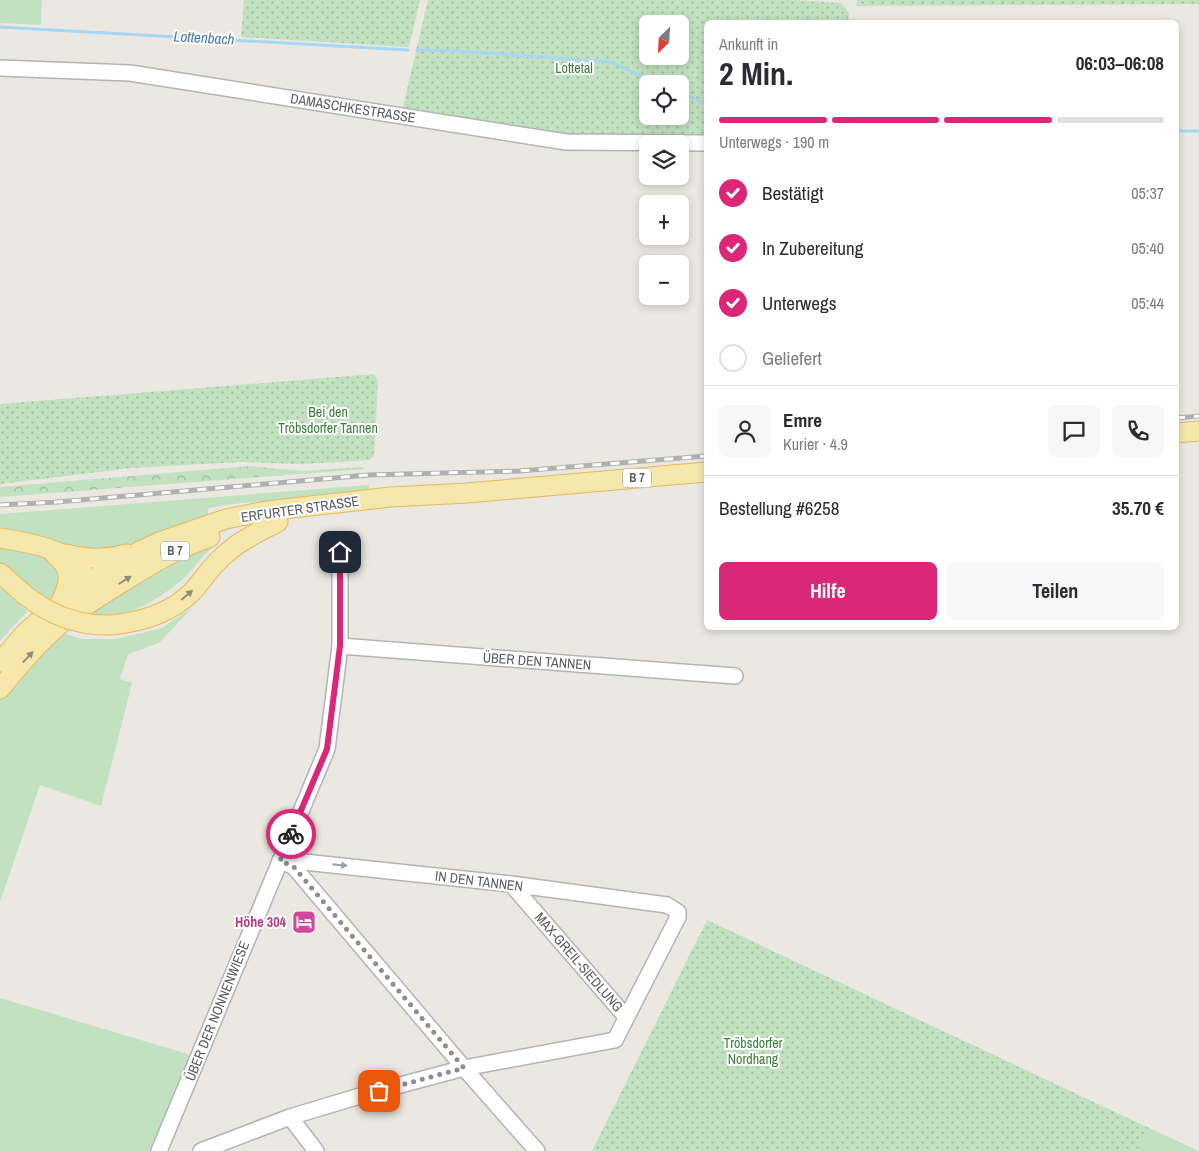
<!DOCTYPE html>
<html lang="de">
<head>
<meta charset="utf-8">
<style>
  :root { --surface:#fff; --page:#f7f7f7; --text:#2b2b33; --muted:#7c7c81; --line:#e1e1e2; --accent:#db2777 }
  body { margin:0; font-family:"Archivo Narrow",sans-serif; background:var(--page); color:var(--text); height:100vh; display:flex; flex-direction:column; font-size:19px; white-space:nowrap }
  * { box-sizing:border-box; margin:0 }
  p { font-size:16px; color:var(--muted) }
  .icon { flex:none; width:28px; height:28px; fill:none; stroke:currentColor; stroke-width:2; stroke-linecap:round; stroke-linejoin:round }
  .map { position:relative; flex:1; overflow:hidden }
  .panel { position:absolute; left:704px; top:20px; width:475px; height:610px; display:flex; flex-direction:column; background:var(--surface); border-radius:8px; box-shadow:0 2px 8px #0003 }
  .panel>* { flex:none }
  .needle { width:32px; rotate:204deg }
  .fabs { position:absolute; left:639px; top:15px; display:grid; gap:10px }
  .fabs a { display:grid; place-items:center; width:50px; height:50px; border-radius:8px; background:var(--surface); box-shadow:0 2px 8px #0003; font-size:25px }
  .pin { position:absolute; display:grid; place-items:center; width:42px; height:42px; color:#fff; margin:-21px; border-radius:10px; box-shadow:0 2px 8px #0006 }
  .courier { position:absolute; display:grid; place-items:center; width:50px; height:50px; margin:-25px; border:4px solid #db2777; border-radius:50%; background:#fff; color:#222; box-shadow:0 1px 6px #0007 }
  .head em { font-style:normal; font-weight:700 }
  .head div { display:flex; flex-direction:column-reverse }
  .head { display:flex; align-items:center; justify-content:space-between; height:85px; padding:0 15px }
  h1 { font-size:32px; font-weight:700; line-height:38px }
  .bar { display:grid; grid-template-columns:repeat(4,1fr); gap:8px 5px; align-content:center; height:60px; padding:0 15px }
  .bar i { height:6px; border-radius:4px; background:var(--line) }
  .bar .active { background:var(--accent) }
  .bar p { grid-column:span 4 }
  .line { display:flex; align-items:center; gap:12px; padding:0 15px; border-top:1px solid var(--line) }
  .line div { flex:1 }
  .round { display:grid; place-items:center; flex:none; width:52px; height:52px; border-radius:8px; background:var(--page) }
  ol { padding:0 15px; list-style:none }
  li { display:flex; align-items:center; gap:15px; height:55px }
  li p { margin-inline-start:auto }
  li .icon { padding:5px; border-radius:50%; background:var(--accent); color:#fff; stroke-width:4 }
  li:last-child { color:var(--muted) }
  li i { width:28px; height:28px; border:2px solid var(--line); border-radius:50% }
  .button { display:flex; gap:10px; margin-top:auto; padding:10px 15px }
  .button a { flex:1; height:58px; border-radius:8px; background:var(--accent); color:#fff; font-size:20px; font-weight:700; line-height:58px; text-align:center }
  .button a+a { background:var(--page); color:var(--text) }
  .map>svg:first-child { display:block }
  .grass { fill:#c1e1c0 }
  .forest { fill:url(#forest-crowns) }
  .garden { fill:url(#garden-dots); fill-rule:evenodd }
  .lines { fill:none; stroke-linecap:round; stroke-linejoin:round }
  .stream { stroke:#a6d7f6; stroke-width:3 }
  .minor-casing { stroke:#b2b4b7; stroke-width:18 }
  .major-casing { stroke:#e3b963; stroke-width:21 }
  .minor { stroke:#fff; stroke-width:15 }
  .major { stroke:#f6e7ab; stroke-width:19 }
  .rail-casing { stroke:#b0b1b1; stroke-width:5 }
  .rail { stroke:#fff; stroke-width:3; stroke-dasharray:9; stroke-linecap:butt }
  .major-bridge-casing { stroke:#e3b963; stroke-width:21; stroke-linecap:butt }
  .major-bridge { stroke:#f6e7ab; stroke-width:19 }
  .oneway { fill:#918d7b }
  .oneway2 { fill:#9c9ea0 }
  .done { stroke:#8d8e8e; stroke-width:5; stroke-dasharray:0 9 }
  .route { stroke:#db2777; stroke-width:6 }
  .labels { text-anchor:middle; stroke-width:4; stroke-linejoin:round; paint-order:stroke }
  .shield { fill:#fff; stroke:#8c8e90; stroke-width:1 }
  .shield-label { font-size:12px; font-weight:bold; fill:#5a5d61 }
  .park-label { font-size:14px; fill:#3c7d3c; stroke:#fff }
  .street-label { font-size:14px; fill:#5a5d61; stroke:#fff }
  .hotel-label { font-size:14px; font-weight:bold; fill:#b23c85; stroke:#fff; text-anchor:end }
  .water-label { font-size:15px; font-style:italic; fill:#4679a6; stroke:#fff }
</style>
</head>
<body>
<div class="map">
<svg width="1199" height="1151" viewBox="0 0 1199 1151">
  <defs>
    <pattern id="forest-crowns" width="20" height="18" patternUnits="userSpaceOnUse" patternTransform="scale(1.25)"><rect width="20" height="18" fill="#c1e1c0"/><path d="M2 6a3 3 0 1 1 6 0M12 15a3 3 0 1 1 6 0" fill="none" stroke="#a0ba9f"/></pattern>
    <pattern id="garden-dots" width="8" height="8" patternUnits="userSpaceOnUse" patternTransform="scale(1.25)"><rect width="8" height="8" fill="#c1e1c0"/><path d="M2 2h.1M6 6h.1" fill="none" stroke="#a0ba9f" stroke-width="1.8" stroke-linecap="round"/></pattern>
  </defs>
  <rect width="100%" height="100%" fill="#ebe8e1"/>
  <g class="grass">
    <path d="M0 0H42L41 25 0 23Z"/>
    <path d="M369 485V489L366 491 224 505 208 508V514L188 525 124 551 103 555 0 532V514Z"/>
    <path d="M0 544 39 554 53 562 63 576C58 588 57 598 43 601L0 567Z"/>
    <path d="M215 546C202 555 195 567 185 577 170 591 138 613 117 614 107 615 96 614 85 613L191 552Z"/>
    <path d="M0 587 27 611 0 641Z"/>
    <path d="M192 608 159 643 128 654 120 679 132 683 101 806 40 785 0 902V698L58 632 82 639H117L162 628Z"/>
    <path d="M0 998 191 1055 149 1151H0Z"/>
    <path d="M1149 1128 1199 1151H1137Z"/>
  </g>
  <path class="forest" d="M250 466 303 471 360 467 365 469 0 497V487Z"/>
  <g class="garden">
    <path d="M244 0H420L409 47 241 37Z"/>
    <path d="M428 0H795L841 3 849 13 848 22H706V138L567 136 402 111ZM648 24H680V56H648ZM648 84H680V116H648Z"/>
    <path d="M857 0H1199V4L856 6Z"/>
    <path d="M374 374 378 381 374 456 370 460 301 464 241 462 131 468 0 484V404Z"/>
    <path d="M707 920 1149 1128 1137 1151H592Z"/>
  </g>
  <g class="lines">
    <g class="stream">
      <path d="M0 27 408 50"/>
      <path d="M417 50 459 51 611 62 659 84"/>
      <path d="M680 92 706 104"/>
      <path d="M1176 131H1199"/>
    </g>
    <g class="minor-casing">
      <g id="minor">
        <path d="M0 68 130 73 566 142 706 143"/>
        <path d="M340 646 735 676"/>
        <path d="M293 866 464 1068 537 1151"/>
        <path d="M511 884 626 1017"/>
        <path d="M290 1117 316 1151"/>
        <path d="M159 1151 327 749 340 646V551"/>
        <path d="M201 1151 290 1117 363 1095 464 1068 615 1040 678 917V912L667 905 511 884 304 862 293 866 280 861"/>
      </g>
    </g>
    <g class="major-casing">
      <g id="major">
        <path d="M1176 433 1199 431"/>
        <path d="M0 538C31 543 90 551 88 593"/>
        <path d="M54 554C75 569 69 585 60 604"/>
        <path d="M65 554C89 559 103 560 127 554"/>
        <path d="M0 573 25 595"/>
        <path d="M111 625C141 622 170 614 192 592 204 579 213 563 228 552 242 539 261 531 278 522"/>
        <path d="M0 662 25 633 42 618 100 575 140 551 159 542 226 519 266 511 391 497 467 493 706 472"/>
        <path d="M0 689C18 667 36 645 58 626 76 611 97 598 118 585 148 566 176 549 210 537"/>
      </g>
    </g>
    <use href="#minor" class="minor"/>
    <use href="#major" class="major"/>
    <g class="rail-casing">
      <g id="rail">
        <path d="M1176 418 1199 416"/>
        <path d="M0 505 57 502 368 475 519 471 706 456"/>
      </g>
    </g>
    <use href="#rail" class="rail"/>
    <g class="major-bridge-casing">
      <path id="major-bridge" d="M25 595C50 615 79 626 111 625"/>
    </g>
    <use href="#major-bridge" class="major-bridge"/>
  </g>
  <defs><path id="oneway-solid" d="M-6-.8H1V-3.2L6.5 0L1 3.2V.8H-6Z" transform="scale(1.25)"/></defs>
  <g class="oneway">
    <use href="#oneway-solid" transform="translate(125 580) rotate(-32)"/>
    <use href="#oneway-solid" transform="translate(187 595) rotate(-41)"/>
    <use href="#oneway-solid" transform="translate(28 657) rotate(-47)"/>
  </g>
  <use class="oneway2" href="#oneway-solid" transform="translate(340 865) rotate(6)"/>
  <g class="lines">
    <path class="done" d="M291 834 280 861 293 866 464 1068 379 1091"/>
    <path class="route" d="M291 834 327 749 340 646V552"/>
  </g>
  <defs>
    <g id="hotel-square" transform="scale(1.25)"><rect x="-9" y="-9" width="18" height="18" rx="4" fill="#d1479c" stroke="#fff"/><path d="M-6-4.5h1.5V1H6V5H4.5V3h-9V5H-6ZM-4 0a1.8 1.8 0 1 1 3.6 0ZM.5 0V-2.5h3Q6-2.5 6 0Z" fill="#fff"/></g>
  </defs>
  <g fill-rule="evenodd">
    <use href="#hotel-square" x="304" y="922"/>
  </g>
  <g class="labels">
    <g class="shield">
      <rect x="623" y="468.5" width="28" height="19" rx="4"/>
      <rect x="161" y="541.5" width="28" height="19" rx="4"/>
    </g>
    <g class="shield-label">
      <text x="637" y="482">B 7</text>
      <text x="175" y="555">B 7</text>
    </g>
    <g class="park-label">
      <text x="574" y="73">Lottetal</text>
      <text x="328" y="417">Bei den<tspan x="328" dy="16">Tröbsdorfer Tannen</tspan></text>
      <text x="753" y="1048">Tröbsdorfer<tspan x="753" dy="16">Nordhang</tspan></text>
    </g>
    <g class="street-label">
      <text transform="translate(353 108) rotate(9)" y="5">DAMASCHKESTRASSE</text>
      <text transform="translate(300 509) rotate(-8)" y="5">ERFURTER STRASSE</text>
      <text transform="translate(537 661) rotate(4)" y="5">ÜBER DEN TANNEN</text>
      <text transform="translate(479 881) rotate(7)" y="5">IN DEN TANNEN</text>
      <text transform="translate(579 962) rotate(49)" y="5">MAX-GREIL-SIEDLUNG</text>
      <text transform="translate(217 1011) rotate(-68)" y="5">ÜBER DER NONNENWIESE</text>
    </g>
    <g class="hotel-label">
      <text x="286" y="927">Höhe 304</text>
    </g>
    <g class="water-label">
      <text transform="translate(204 38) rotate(3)" y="5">Lottenbach</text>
    </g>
  </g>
</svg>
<div class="fabs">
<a><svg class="needle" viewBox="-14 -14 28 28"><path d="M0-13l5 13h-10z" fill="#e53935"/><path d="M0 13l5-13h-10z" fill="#7c7c81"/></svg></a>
<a><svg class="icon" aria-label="locate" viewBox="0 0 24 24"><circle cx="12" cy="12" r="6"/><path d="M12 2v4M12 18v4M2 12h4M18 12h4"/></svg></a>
<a><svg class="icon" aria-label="layers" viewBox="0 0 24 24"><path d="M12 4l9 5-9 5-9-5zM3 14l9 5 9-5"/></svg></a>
<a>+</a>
<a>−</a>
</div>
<div class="pin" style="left:379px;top:1091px;background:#ea580c"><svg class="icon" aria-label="bag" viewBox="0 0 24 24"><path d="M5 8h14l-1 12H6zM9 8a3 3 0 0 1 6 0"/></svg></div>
<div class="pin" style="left:340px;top:552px;background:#1f2937"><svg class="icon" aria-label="home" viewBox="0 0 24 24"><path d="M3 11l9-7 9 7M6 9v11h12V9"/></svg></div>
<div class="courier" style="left:291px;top:834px"><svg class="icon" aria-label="bike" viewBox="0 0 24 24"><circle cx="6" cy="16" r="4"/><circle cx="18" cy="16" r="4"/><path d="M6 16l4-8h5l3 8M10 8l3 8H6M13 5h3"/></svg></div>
<section class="panel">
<div class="head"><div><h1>2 Min.</h1><p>Ankunft in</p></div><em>06:03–06:08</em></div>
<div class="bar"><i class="active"></i><i class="active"></i><i class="active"></i><i></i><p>Unterwegs · 190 m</p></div>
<ol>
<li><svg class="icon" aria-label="check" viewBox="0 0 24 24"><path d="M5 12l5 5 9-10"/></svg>Bestätigt<p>05:37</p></li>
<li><svg class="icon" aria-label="check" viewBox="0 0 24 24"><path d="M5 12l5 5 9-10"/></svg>In Zubereitung<p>05:40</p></li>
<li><svg class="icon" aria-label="check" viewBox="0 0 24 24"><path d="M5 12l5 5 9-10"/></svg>Unterwegs<p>05:44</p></li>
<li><i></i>Geliefert</li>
</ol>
<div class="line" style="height:90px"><a class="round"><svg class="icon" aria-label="person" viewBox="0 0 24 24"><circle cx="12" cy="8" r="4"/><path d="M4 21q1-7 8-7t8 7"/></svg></a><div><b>Emre</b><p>Kurier · 4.9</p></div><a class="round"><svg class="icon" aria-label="chat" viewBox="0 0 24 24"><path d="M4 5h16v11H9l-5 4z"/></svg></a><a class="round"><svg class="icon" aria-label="phone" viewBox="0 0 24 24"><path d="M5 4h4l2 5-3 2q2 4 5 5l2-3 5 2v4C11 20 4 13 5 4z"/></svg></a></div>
<div class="line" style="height:65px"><div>Bestellung #6258</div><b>35.70 €</b></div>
<div class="button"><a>Hilfe</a><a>Teilen</a></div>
</section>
</div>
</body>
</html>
